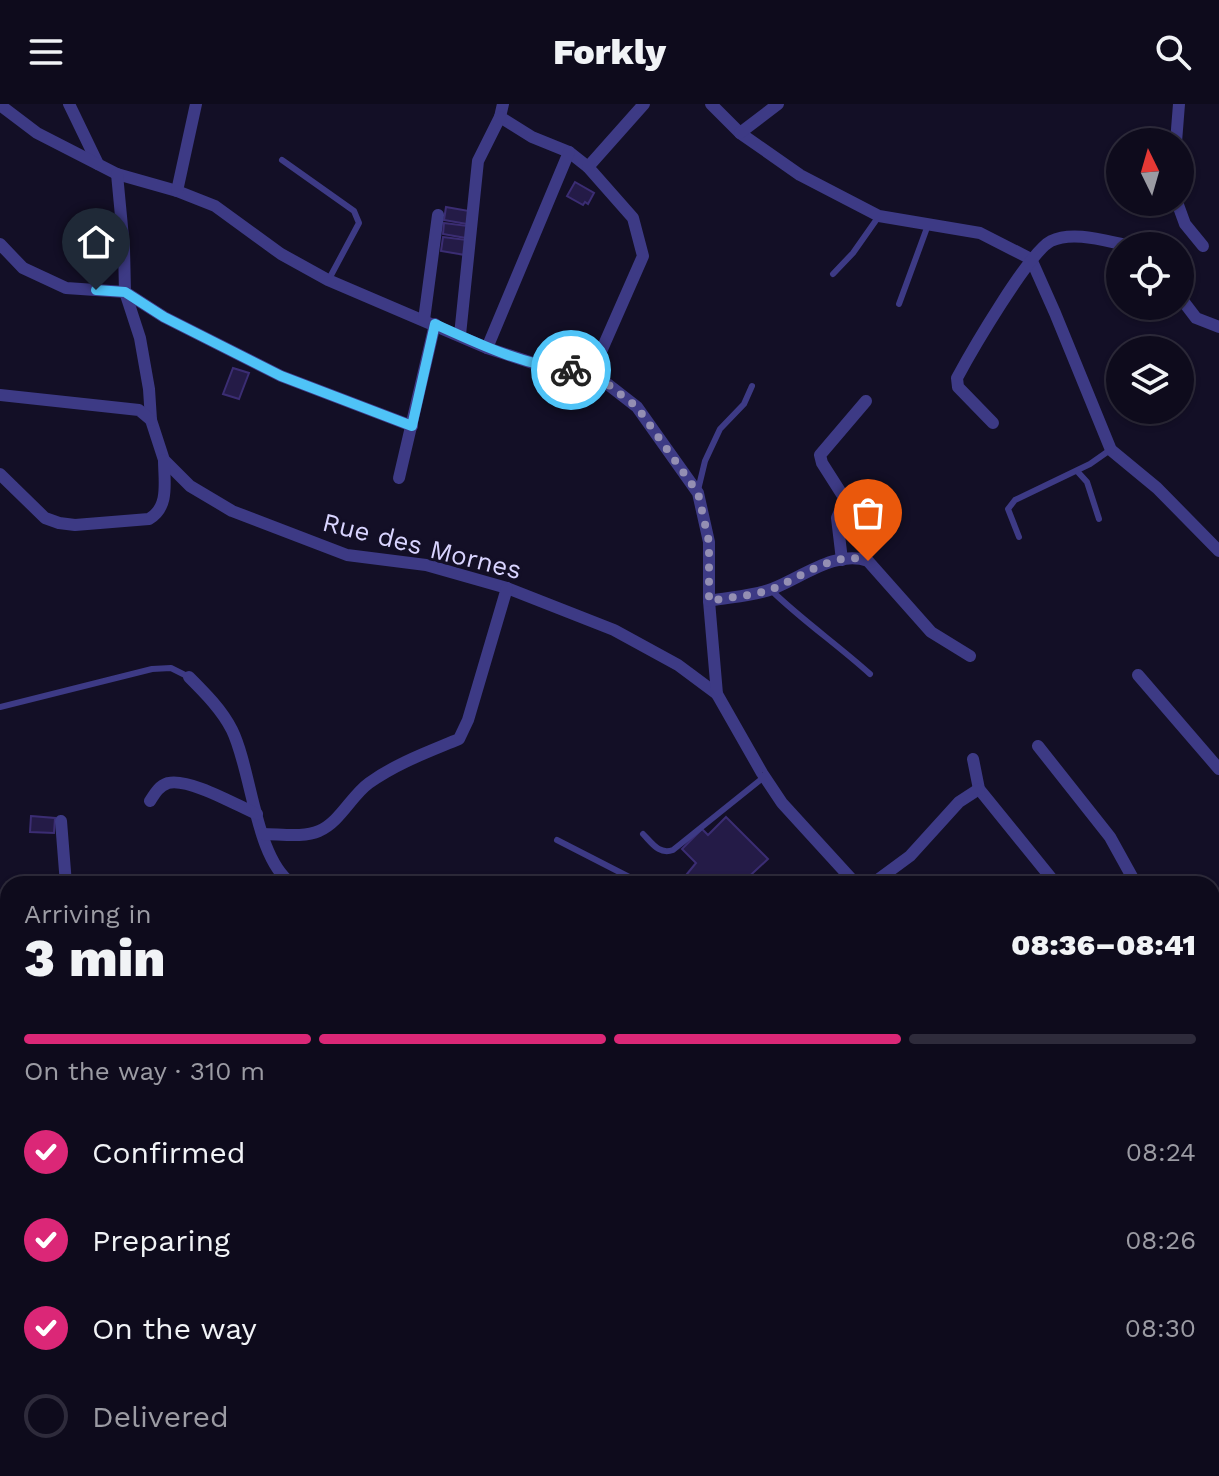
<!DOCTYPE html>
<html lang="en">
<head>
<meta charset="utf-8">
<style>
  :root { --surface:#0e0b1c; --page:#1c1929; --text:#f1f3f6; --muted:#9b9ba3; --line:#2e2b3b; --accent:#db2777 }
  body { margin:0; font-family:"Work Sans",sans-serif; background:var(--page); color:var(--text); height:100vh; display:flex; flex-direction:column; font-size:30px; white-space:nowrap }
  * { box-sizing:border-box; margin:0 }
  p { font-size:26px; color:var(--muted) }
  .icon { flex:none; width:44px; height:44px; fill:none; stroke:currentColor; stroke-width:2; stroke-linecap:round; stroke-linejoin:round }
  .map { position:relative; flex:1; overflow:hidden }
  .side { position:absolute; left:0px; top:772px; width:1220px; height:600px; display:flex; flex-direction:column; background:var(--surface); border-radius:24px 24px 0 0; box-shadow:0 2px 6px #0004,0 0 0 2px var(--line) }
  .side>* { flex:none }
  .needle { width:52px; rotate:355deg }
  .tools { position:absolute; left:1106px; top:24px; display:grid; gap:16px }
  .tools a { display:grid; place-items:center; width:88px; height:88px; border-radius:50%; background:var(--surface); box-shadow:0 2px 6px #0004,0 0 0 2px var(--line); font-size:40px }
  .pin { position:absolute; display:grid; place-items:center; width:68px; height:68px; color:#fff; margin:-82px -34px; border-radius:50% 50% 50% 0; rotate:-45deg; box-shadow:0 0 8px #0007 }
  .pin .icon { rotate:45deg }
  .courier { position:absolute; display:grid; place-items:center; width:80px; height:80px; margin:-40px; border:6px solid #4fc3f7; border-radius:50%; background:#fff; color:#222; box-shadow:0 2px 10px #0007 }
  .overview em { font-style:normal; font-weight:800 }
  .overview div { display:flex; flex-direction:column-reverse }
  .overview { display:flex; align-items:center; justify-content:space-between; height:136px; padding:0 24px }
  h1 { font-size:52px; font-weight:800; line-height:60px }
  .bar { display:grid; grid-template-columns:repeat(4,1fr); gap:12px 8px; align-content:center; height:96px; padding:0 24px }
  .bar i { height:10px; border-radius:6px; background:var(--line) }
  .bar .selected { background:var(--accent) }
  .bar p { grid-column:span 4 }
  ol { padding:0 24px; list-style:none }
  li { display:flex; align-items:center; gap:24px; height:88px }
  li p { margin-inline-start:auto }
  li .icon { padding:8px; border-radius:50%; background:var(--accent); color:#fff; stroke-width:4 }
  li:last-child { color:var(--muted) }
  li i { width:44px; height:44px; border:4px solid var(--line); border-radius:50% }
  header { display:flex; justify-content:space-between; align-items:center; height:104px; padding:0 24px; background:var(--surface); font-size:36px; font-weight:800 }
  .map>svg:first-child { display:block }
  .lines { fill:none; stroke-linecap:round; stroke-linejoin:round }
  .stream { stroke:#0c2248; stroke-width:4 }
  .building { fill:#241b47; stroke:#3b2d73; stroke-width:2 }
  .service { stroke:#3d3a85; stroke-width:6 }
  .minor { stroke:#3d3a85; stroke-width:12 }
  .tertiary { stroke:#3d3a85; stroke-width:16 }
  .done { stroke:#948fb3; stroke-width:8; stroke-dasharray:0 14.4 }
  .route { stroke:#4fc3f7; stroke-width:10 }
  .labels { text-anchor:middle; stroke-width:6; stroke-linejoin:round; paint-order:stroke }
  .street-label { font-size:26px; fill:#d9d4ff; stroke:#130f26 }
</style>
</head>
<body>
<header><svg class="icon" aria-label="menu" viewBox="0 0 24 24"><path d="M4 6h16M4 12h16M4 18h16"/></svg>Forkly<svg class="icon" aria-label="search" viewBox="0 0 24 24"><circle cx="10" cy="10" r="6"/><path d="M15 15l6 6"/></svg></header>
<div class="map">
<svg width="1219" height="1372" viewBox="0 0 1219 1372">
  <rect width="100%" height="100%" fill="#130f26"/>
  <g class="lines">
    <path class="stream" d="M276 1364 295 1372"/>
  </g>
  <g class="building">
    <path d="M575 78 594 89 588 100 585 98 583 101 567 92Z"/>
    <path d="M446 103 469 107 467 120 444 116Z"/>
    <path d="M444 119 468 122 466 134 443 130Z"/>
    <path d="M443 133 467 136 465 151 441 147Z"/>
    <path d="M233 264 249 269 239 295 223 290Z"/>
    <path d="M31 712 55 714 54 729 30 728Z"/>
    <path d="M726 713 768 755 741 780H696L682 776 696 759 682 745 702 725 708 731Z"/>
    <rect x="0" y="835" width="8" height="20"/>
  </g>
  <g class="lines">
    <g class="service">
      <path d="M282 56 354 107 359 119 329 175"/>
      <path d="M833 170 853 149 879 112"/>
      <path d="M899 200 928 121"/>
      <path d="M1077 367 1087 378 1099 415"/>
      <path d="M698 386 705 357 720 325 744 300 752 282"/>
      <path d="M1019 433 1008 405 1015 396 1090 360 1110 346"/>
      <path d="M772 487C803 517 838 541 870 570"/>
      <path d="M0 603 152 565 171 564 189 573"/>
      <path d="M643 730C652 739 659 751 673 746L764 673"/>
      <path d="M557 736 637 777"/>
      <path d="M603 1372C620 1369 640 1361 654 1372"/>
    </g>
    <g class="minor">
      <path d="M69 0 98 60"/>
      <path d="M503 0 500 13 532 33 569 48 588 63"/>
      <path d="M711 0 740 29 800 71 879 112 980 129 1031 155 1055 209 1111 346 1157 384 1219 447"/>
      <path d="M0 1 37 29 117 70 177 87 215 102 281 150 328 176 487 244 545 263 592 268"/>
      <path d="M740 29 778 0"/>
      <path d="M1176 38 1179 0"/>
      <path d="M117 70 124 144 125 188 140 234 149 285 151 316 164 356 190 382 232 407 347 451 426 461 507 484 614 526 678 561 717 590"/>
      <path d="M177 87 196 0"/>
      <path d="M1177 98 1185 120 1203 142"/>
      <path d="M0 140 23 164 66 184 125 188 164 213 281 272 412 322"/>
      <path d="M1180 193 1196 214 1219 223"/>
      <path d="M424 216 438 111"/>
      <path d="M460 231 478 57 500 13"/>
      <path d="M487 244 569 48"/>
      <path d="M592 268 637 303 698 389 709 438V497L717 590 762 669 782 699 856 780"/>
      <path d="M592 268 643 152 633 114 588 63 644 0"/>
      <path d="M0 291 139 306 151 316"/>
      <path d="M993 319 958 283 957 274C971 248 1029 148 1051 137 1074 126 1108 138 1131 142"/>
      <path d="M0 370 45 414 59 419 75 421 149 415C170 403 164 377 164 356"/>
      <path d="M399 374 435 220"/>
      <path d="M842 456 837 414 844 398 843 392 822 359 820 351 866 297"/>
      <path d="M709 497C730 493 753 492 772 485 801 474 837 445 868 457L931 528 970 552"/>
      <path d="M1138 571 1219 665"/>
      <path d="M189 573C205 589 222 606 232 626 252 667 255 754 292 780"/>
      <path d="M1038 642 1110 733 1136 780"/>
      <path d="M973 655 979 685 1056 780"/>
      <path d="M150 697C155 689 159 682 168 679 190 674 236 701 257 710"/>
      <path d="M61 717 66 780"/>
      <path d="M263 730C280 730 304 734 319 727 340 718 351 692 369 679 397 659 428 648 459 635L468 616 507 484"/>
      <path d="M872 780 910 752 959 698 979 685"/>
      <path d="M1212 871 1219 880"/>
      <path d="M0 878H8"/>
      <path d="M1212 952 1219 940"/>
      <path d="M0 1290 8 971"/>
      <path d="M0 1328 6 1372"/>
      <path d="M479 1364 480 1372"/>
      <path d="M896 1364 922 1372"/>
    </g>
    <g class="tertiary">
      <path d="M1212 1218 1219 1221"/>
      <path d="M1066 1372 1071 1364"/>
    </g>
  </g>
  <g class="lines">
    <path class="done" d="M571 266 592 268 637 303 698 389 709 438V497C730 493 753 492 772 485 800 474 837 445 868 457"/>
    <path class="route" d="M96 186 125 188 164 213 281 272 412 322 435 220C479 240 523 261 571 266"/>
  </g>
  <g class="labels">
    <g class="street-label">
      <text transform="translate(422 442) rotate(14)" y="9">Rue des Mornes</text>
    </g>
  </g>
</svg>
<div class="tools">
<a><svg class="needle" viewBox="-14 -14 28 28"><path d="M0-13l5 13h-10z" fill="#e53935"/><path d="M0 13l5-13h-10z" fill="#9b9ba3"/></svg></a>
<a><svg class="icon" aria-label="locate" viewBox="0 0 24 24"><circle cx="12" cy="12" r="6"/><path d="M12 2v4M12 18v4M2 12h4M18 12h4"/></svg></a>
<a><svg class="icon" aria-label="layers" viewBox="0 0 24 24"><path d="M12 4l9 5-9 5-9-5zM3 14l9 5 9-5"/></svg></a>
</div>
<div class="pin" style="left:868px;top:457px;background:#ea580c"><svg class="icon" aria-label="bag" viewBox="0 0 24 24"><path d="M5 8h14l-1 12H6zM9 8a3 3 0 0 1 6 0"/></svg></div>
<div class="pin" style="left:96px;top:186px;background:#1f2937"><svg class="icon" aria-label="home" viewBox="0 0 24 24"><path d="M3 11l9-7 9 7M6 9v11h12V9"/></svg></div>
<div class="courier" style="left:571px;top:266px"><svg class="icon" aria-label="bike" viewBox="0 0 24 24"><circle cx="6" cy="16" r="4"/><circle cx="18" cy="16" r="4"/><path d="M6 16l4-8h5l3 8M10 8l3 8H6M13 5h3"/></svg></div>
<section class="side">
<div class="overview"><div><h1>3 min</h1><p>Arriving in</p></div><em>08:36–08:41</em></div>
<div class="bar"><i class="selected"></i><i class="selected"></i><i class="selected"></i><i></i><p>On the way · 310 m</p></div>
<ol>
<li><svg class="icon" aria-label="check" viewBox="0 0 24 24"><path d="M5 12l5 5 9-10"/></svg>Confirmed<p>08:24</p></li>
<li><svg class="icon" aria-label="check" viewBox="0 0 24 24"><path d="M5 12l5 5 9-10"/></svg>Preparing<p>08:26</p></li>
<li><svg class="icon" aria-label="check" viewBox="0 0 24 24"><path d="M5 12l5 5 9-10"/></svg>On the way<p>08:30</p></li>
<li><i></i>Delivered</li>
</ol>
</section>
</div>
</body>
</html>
